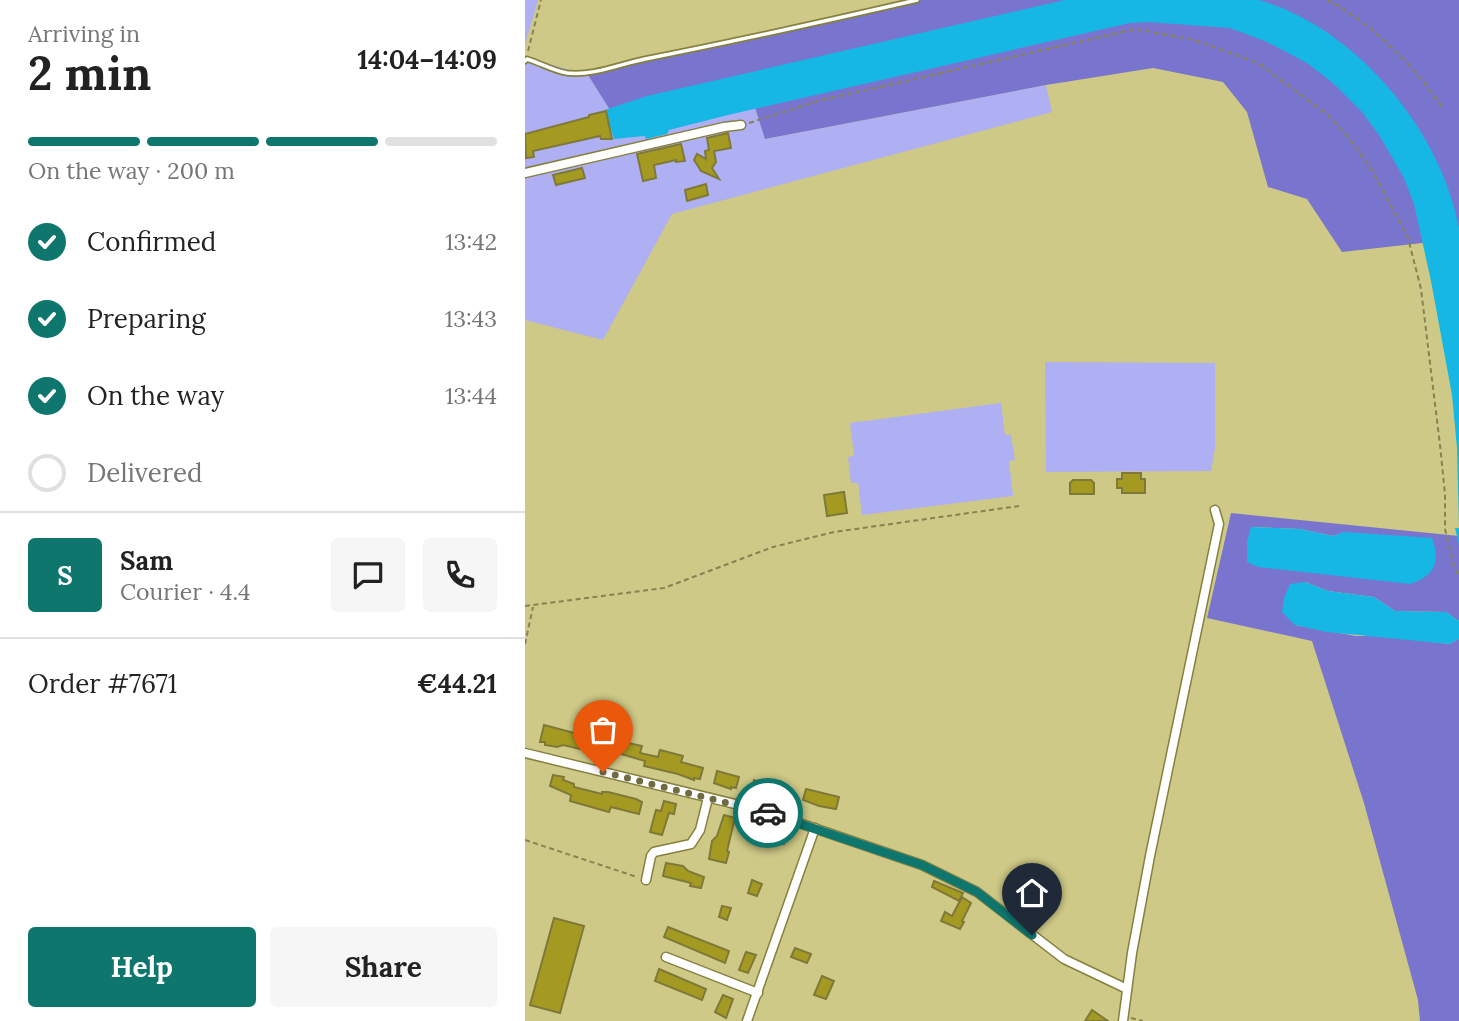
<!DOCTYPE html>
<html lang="en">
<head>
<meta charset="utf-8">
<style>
  :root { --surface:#fff; --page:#f6f6f6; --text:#222; --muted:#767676; --line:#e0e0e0; --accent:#0f766e }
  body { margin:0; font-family:Lora,serif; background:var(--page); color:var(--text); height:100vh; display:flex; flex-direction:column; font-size:26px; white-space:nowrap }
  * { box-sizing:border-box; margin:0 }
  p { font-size:23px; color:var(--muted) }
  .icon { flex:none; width:38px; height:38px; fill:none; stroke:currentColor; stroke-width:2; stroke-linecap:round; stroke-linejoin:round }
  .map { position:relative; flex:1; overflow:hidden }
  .details { display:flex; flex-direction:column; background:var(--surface); width:525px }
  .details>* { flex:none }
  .pin { position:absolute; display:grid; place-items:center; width:60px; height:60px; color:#fff; margin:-72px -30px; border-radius:50% 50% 50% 0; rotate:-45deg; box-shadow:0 0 7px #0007 }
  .pin .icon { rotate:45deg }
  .courier { position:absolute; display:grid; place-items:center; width:70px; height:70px; margin:-35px; border:5px solid #0f766e; border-radius:50%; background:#fff; color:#222; box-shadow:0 2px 9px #0007 }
  .headline em { font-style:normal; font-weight:800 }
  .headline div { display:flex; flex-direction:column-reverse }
  .headline { display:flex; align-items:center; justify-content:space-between; height:119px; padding:0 28px }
  h1 { font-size:46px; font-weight:800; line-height:52px }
  .bar { display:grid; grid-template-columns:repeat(4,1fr); gap:10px 7px; align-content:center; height:84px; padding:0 28px }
  .bar i { height:9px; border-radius:5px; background:var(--line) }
  .bar .on { background:var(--accent) }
  .bar p { grid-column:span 4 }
  .line { display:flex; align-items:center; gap:18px; padding:0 28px; border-top:2px solid var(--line) }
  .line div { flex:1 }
  .round { display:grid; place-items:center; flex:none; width:74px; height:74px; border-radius:7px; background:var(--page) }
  ol { padding:0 28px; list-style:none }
  li { display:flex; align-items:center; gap:21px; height:77px }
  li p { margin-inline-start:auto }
  li .icon { padding:7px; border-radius:50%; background:var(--accent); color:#fff; stroke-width:4 }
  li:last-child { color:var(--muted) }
  li i { width:38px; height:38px; border:4px solid var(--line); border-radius:50% }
  .button { display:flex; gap:14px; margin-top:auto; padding:14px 28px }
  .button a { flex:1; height:80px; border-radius:7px; background:var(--accent); color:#fff; font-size:28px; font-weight:800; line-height:80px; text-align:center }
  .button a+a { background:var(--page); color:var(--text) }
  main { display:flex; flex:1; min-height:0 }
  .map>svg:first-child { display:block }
  .green { fill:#afaff4 }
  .forest { fill:#7974cd; fill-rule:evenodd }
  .water { fill:#16b7e4 }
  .building { fill:#a59a21; stroke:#7f7939; stroke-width:2 }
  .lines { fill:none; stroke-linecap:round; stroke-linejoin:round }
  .lane-casing { stroke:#86803f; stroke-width:7 }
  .street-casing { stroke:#86803f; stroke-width:11 }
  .path { stroke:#868253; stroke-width:2; stroke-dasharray:5 3.5; stroke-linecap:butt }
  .lane { stroke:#fff; stroke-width:3.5 }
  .street { stroke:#fff; stroke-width:8 }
  .done { stroke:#6f6c43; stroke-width:7; stroke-dasharray:0 12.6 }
  .route { stroke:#0f766e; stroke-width:9 }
</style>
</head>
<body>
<main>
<section class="details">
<div class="headline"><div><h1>2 min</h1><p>Arriving in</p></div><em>14:04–14:09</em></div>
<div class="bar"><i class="on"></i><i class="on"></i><i class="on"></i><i></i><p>On the way · 200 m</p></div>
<ol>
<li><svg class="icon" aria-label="check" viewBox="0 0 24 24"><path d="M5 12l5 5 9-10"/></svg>Confirmed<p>13:42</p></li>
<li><svg class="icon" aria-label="check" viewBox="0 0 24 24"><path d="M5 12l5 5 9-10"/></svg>Preparing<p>13:43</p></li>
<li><svg class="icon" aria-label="check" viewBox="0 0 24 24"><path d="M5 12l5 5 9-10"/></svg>On the way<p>13:44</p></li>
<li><i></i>Delivered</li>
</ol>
<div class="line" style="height:126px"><b class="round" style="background:var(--accent);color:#fff">S</b><div><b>Sam</b><p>Courier · 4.4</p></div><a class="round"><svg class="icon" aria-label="chat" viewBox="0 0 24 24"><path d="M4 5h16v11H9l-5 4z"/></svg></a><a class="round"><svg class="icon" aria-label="phone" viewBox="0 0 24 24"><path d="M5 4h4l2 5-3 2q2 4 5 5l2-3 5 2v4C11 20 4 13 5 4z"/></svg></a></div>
<div class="line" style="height:91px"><div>Order #7671</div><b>€44.21</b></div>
<div class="button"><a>Help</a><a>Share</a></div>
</section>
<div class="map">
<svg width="934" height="1021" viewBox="0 0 934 1021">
  <rect width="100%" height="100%" fill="#cec986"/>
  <g class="green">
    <path d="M0 0H13L0 45Z"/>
    <path d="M0 57 63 75 98 129 228 98 241 139 521 85 527 112 147 214 78 340 0 320Z"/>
    <path d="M520 362 690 363V448L686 471 521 472Z"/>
    <path d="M476 403 480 435H486L490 460 484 461 488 496 337 515 333 483H326L323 457 329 456 325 423Z"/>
  </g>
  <g class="forest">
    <path d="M387 0H934V352L906 242 817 252 782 199 743 187 722 112 698 82 628 68 521 85 240 139 227 98 97 129 63 75Z"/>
    <path d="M706 513 934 536V621L921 612 870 611 849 597 803 591 780 582 770 625 831 636H859L924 644 934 639V1021H895L893 1000 839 803 787 641 682 618ZM726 527 775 529 808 536 819 532 733 567Z"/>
  </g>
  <g class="water">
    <path d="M540 0H734C831 28 916 130 934 228V545L930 528H934L932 448 927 395 906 281 889 204 879 178 854 135 837 112 808 83 782 63 742 42 705 28 623 22 605 23 203 115 144 130 142 134 121 139 120 136 89 139 86 129 0 149V137L82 119 80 110 122 96Z"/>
    <path d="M726 527 775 529 808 536 819 532 907 538C916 563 909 576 885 584L733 567 722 562V542Z"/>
    <path d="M780 582 803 591 849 597 870 611 921 612 934 621V639L924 644 802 632 770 625 757 612 759 598 765 584Z"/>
  </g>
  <g class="building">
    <path d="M81 111 87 139H76L75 136 8 151 9 157 1 158 0 134 64 117V115Z"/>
    <path d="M203 133 206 148 189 151 191 162 187 168 194 179 176 171 169 160 172 154 181 159 180 151 184 150 182 138Z"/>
    <path d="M156 144 160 161 151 162V160L129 165 131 178 118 181 112 154Z"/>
    <path d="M57 168 60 178 31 185 28 175Z"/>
    <path d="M181 184 183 195 162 201 160 190Z"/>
    <path d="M597 473H616V479H620V493H597V488H592V479H597Z"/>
    <path d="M548 480H566L569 483V494H545V483Z"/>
    <path d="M319 492 322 513 302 516 299 495Z"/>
    <path d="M19 725 53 734 54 730 83 735 84 732 96 734 94 741 117 746 115 753 133 757 135 750 158 756 156 762 178 768 175 779 169 778V780L153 774 119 766 120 761 62 744 61 748 55 749 38 745 32 747 20 745V742H15Z"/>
    <path d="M192 771 214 777 211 788 206 787V789L189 783Z"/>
    <path d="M28 775 39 777 38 780 49 784V787L77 794V792H83L111 799 117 802 114 814 86 807 84 812 45 801 46 795 25 786Z"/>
    <path d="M229 780 241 784 240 788 245 789 243 799 226 793Z"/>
    <path d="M281 789 314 797 311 809 294 806 278 800Z"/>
    <path d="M139 801 151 804 149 814 144 813 137 835 125 832 131 810 136 811Z"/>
    <path d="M199 815 210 818 202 851 204 852 201 863 184 859 187 841 192 836Z"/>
    <path d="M247 829 263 833 259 844 244 840Z"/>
    <path d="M141 863 158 866 163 871 179 877 176 888 165 886 166 883 138 876Z"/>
    <path d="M227 880 237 884 232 896 223 893Z"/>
    <path d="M409 881 438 893 434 901 407 887Z"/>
    <path d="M437 897 446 903 437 921 439 922 435 929 416 921 420 912 427 916Z"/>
    <path d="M197 906 206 908 202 920 194 917Z"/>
    <path d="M29 918 59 926 35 1013 5 1005Z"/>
    <path d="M143 927 204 951 200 963 139 937Z"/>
    <path d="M270 948 286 954 282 963 266 957Z"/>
    <path d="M221 952 231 955 223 973 214 970Z"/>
    <path d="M134 969 181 989 177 1000 130 981Z"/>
    <path d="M297 976 309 981 301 999 289 995Z"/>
    <path d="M198 995 208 999 201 1018 190 1012Z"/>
    <path d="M567 1010 583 1021H560Z"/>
  </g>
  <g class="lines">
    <g class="lane-casing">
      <path id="lane" d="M0 61 2 59C15 63 29 71 42 73 68 76 95 64 120 59 211 41 301 21 392 0"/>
    </g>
    <g class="street-casing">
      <g id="street">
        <path d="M0 173 199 127 216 125"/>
        <path d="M0 753 239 811 397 865 452 892 539 959 602 989"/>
        <path d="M121 880 126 856 129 852 166 844 175 830 183 798"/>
        <path d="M141 957 233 993"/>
        <path d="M222 1021 290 828"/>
        <path d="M598 1021 607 953 625 856 694 524 690 510"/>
      </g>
    </g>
    <g class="path">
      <path d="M802 0C843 20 894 70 918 109"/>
      <path d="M3 51 16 0"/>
      <path d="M224 123 293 101 611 29 669 40 733 63 803 115 823 137 847 170 883 238 896 289 915 445 920 494V529L929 567 934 576"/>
      <path d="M0 606 139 588 248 547 309 532 494 506"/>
      <path d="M0 644 8 607"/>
      <path d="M0 840 112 877"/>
      <path d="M606 1018 618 1021"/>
    </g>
    <use href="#lane" class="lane"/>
    <use href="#street" class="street"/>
  </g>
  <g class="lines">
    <path class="done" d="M78 772 243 813"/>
    <path class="route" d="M243 813 397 865 452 892 507 935"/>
  </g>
</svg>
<div class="pin" style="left:78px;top:772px;background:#ea580c"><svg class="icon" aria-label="bag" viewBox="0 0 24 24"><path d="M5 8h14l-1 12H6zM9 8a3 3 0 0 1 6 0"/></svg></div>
<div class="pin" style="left:507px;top:935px;background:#1f2937"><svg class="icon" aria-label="home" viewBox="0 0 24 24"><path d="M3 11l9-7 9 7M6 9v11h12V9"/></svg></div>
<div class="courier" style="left:243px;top:813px"><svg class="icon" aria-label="car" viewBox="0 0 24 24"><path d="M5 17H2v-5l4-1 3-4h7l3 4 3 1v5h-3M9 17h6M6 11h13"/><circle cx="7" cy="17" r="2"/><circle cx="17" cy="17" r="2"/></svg></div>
</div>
</main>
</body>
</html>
